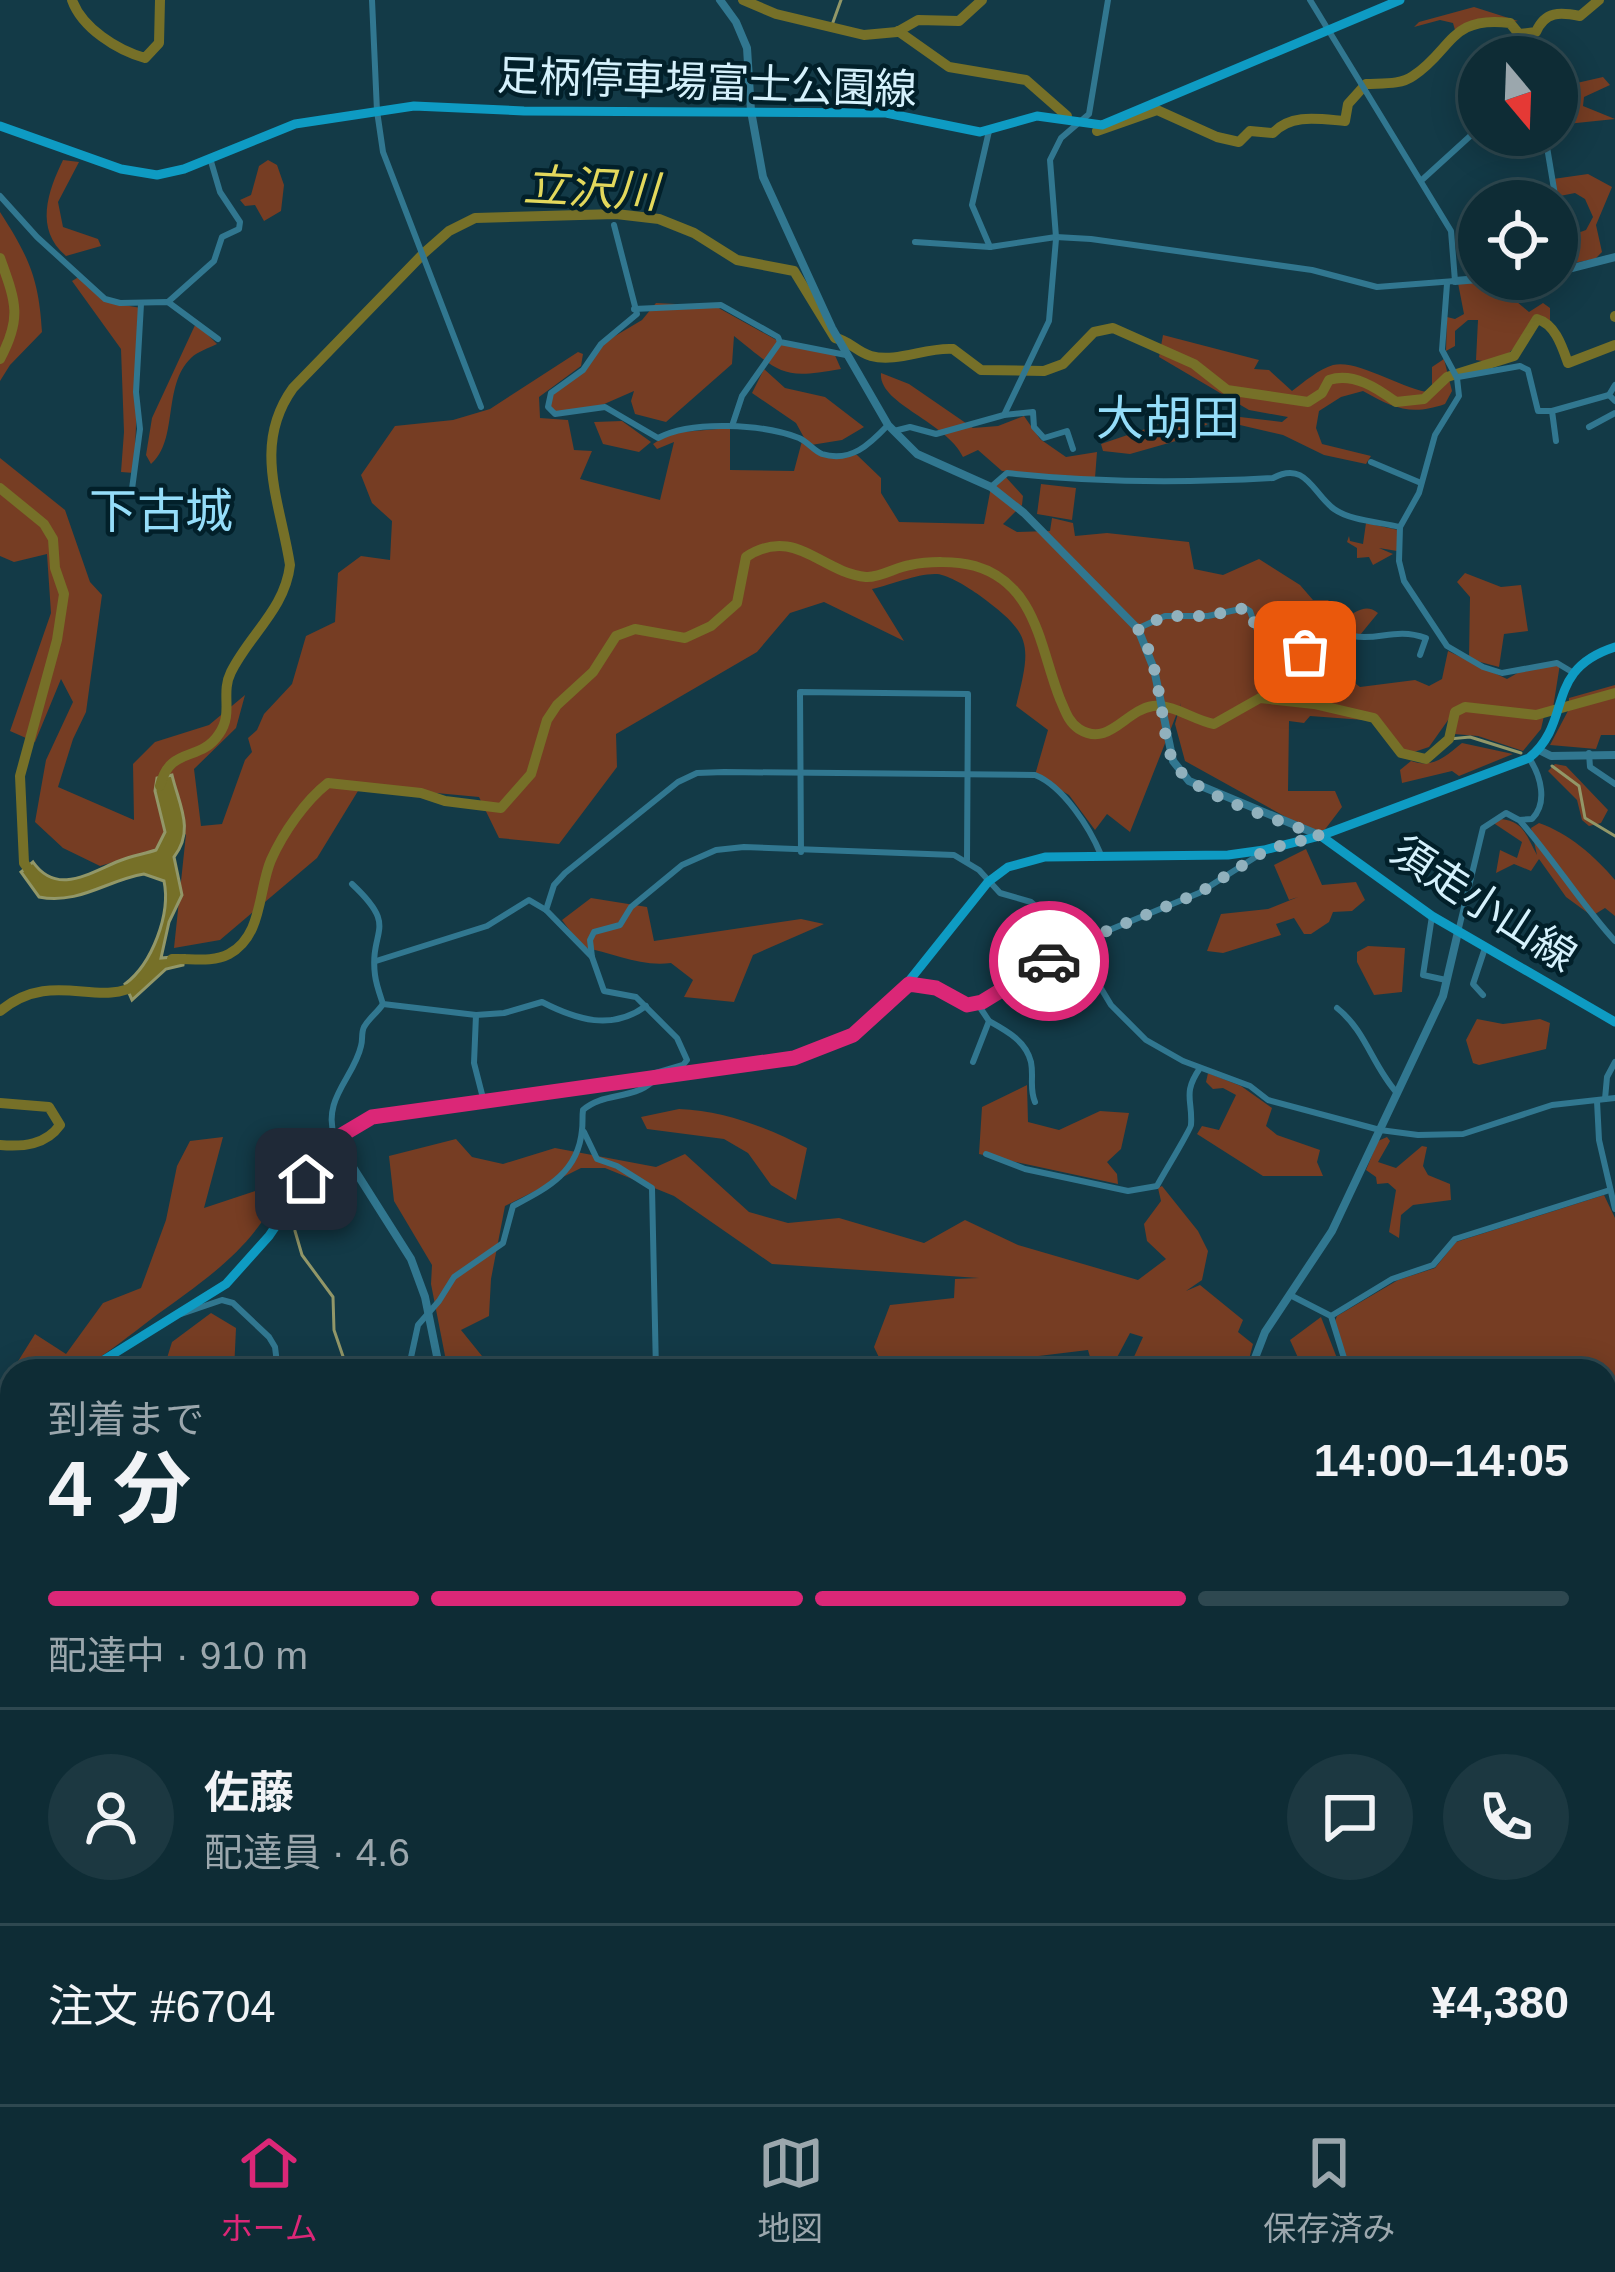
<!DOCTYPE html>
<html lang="ja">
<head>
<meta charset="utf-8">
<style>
  :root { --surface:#0e2c35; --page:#1c3841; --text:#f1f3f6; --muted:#9ba7ad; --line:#2e4850; --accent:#db2777 }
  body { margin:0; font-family:Arial,"Noto Sans JP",sans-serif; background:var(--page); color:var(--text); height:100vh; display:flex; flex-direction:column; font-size:45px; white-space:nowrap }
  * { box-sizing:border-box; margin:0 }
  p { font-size:39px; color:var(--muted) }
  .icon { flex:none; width:66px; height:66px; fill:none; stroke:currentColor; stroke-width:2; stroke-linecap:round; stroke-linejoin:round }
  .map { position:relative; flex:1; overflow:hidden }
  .side { position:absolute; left:0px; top:1359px; width:1617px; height:747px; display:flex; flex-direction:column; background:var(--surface); border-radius:36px 36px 0 0; box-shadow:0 6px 30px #0003,0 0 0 3px var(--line) }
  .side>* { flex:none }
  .needle { width:78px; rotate:161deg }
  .tools { position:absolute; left:1458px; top:36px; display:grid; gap:24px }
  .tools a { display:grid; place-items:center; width:120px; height:120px; border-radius:50%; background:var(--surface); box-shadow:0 6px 30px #0003,0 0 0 3px var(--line); font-size:60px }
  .pin { position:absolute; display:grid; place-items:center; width:102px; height:102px; color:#fff; margin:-51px; border-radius:24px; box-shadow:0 6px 18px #0006 }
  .courier { position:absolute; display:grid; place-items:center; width:120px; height:120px; margin:-60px; border:9px solid #db2777; border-radius:50%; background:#fff; color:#222; box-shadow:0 3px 15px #0007 }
  .summary em { font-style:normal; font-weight:700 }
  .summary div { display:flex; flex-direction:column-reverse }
  .summary { display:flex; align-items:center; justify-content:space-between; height:204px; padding:0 48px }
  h1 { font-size:78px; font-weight:700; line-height:90px }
  .bar { display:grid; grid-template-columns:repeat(4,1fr); gap:18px 12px; align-content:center; height:144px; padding:0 48px }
  .bar i { height:15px; border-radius:9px; background:var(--line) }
  .bar .on { background:var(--accent) }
  .bar p { grid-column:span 4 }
  .line { display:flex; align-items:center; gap:30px; padding:0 48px; border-top:3px solid var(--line) }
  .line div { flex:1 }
  .round { display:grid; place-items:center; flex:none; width:126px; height:126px; border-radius:63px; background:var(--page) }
  .menu { display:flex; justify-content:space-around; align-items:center; height:168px; border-top:3px solid var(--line); background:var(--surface); font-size:33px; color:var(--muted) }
  .menu a { display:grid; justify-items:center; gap:6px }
  .menu .on { color:var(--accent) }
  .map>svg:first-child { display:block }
  .green { fill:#763d23 }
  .water { fill:#767028; stroke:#929768; stroke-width:3 }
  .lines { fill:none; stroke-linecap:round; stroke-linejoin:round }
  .stream { stroke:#929768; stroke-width:3 }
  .river { stroke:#767028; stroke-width:10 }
  .minor { stroke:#317790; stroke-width:6 }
  .tertiary { stroke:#317790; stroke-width:8 }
  .secondary { stroke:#0e9bc3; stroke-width:9 }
  .done { stroke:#91b1bd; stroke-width:12; stroke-dasharray:0 21.6 }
  .route { stroke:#db2777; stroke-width:15 }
  .labels { text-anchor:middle; stroke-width:9; stroke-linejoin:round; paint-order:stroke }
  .street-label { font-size:42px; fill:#d5f1fc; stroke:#02202a }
  .water-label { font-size:45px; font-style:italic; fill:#e3d85c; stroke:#02202a }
  .quarter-label { font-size:48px; fill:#95ddf9; stroke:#02202a }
</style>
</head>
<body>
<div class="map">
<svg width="1615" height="2104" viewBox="0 0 1615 2104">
  <rect width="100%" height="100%" fill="#133a47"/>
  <g class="green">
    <path d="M1474 7 1518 21 1455 30 1453 23 1440 20 1414 27 1419 22Z"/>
    <path d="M1603 77 1610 85 1584 97 1583 106 1615 119 1557 125V94L1568 85Z"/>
    <path d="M63 160 79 162 58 202 63 227 98 239 101 246 66 256C34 229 48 191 63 160Z"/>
    <path d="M268 160 277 165 284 185 281 211 264 221 255 205 245 206 240 200 251 195 259 166Z"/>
    <path d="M1588 174 1612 187 1596 225 1602 252 1595 259 1557 266 1561 239 1586 230 1593 217 1585 199 1575 193 1555 197 1553 179Z"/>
    <path d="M0 212C29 257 39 279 42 332L10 365 0 381Z"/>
    <path d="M82 275 112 303 141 308 134 473 121 472 124 432 121 349 72 281Z"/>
    <path d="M1458 283H1501L1504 291 1529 312 1543 303 1550 308V321L1537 318C1515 339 1513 368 1476 360L1478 320H1468L1455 331V346L1446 351 1447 317 1455 319 1464 314Z"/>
    <path d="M656 303 715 306 780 342 834 353 841 369C780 380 781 373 734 336L732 364 666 422 635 414 631 401 634 391 602 405 555 414 548 407 553 394 581 373 605 342 642 320Z"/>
    <path d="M196 323 217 344C209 348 197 352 191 358 162 386 179 440 151 464L146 455 152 418Z"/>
    <path d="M1163 335 1259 360 1254 369 1269 370 1292 391C1304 382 1319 369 1333 365 1358 359 1401 389 1432 393V367L1444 359 1452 391 1445 404C1411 416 1393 408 1363 391L1341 397 1319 411 1316 428 1322 444 1371 456 1366 464 1324 455 1283 435 1227 422 1240 417 1282 422 1288 417 1249 410 1159 357Z"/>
    <path d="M578 352 583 354 581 366 539 397 540 418 568 420 574 450 592 451 580 479 660 500 674 442 657 449 653 444 670 433 730 428V470L794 471 802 441 807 443 796 423 752 393 764 369 785 388 825 397 864 427 842 440 811 445 823 454 857 455 881 478V493L899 522 984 524 991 487 1003 474 1023 496 1022 505 1003 524 1017 532 1050 531 1052 518 1073 523 1075 536 1107 533 1189 542 1194 569 1223 575 1259 559 1300 585 1313 600H1328L1345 618C1356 612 1366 603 1378 613L1360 635 1324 625 1323 628 1351 641 1343 674 1360 687 1415 680 1429 686 1442 679 1448 651 1507 679 1521 671 1560 664 1553 708 1536 715 1458 706 1429 747 1411 753 1396 747 1378 721 1310 716 1304 723 1289 721 1288 791H1335L1342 807 1320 836 1185 761 1175 724 1181 703 1130 832 1107 814 1095 830 1069 795 1035 775 1048 730 1016 706C1032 643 1032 634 979 595 969 588 949 575 937 574 918 573 891 585 872 589L904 641 824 602 790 613 757 652 616 734 617 767 559 844 499 838 479 797 361 786 317 858 220 940 174 948 186 834 152 851 100 866 63 848 35 822 46 760 73 702 61 679 35 742 10 731 51 613 47 554 14 562 0 556V458L65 510 90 582 102 595 86 712 73 739 58 787 134 820 133 764 155 742 209 725 245 695 236 728 194 769 201 826 222 824 245 760 252 752 248 738 257 730 264 714 292 684 306 636 335 622 338 573 361 556 390 560 392 521 372 503 361 475 395 426 453 420 490 409Z"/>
    <path d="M881 373 909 384 973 428 998 426 1024 416 1040 439 1066 457 1097 452 1095 478 1002 471 978 450 963 457C946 421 878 404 881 373Z"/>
    <path d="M1195 420 1208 424 1196 430 1197 435 1130 454 1103 451 1101 444 1160 424Z"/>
    <path d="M622 421 651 442 639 452 603 444 594 422Z"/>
    <path d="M1041 484 1076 488 1072 520 1037 514Z"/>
    <path d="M1366 523 1398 530 1397 551 1379 548 1393 554 1373 565 1369 557 1357 558V548L1347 542 1349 536 1350 541 1363 544Z"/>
    <path d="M1465 573 1501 587 1521 585 1528 631 1504 634 1499 667 1469 659 1470 597 1457 582Z"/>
    <path d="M1615 685V735H1601L1596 749 1550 745 1569 709V698Z"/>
    <path d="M1471 707 1530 719 1544 716 1541 729 1523 751 1478 736 1454 734 1457 715Z"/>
    <path d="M1462 743 1513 754 1459 776 1452 771 1402 783 1400 770 1411 761C1433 769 1446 756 1462 743Z"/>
    <path d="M1555 764 1566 766 1608 810 1601 823 1589 826 1582 820 1577 800 1548 771Z"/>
    <path d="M1501 819C1524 821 1527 837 1537 855L1531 828 1539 823C1568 833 1595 856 1615 880V916L1605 908 1592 916 1566 897 1539 859 1531 871 1514 864 1496 873 1500 850 1517 858 1522 842 1492 822Z"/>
    <path d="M1306 849 1322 885 1356 882 1365 900 1352 911 1333 912 1329 922 1311 934H1304L1294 918 1276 924 1281 935 1223 953 1207 951 1221 914 1268 909 1298 897 1289 900 1274 865Z"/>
    <path d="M591 898 647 907 654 941 801 919 824 924 753 955 734 1002 684 997 693 980 671 963C640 967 613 953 582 947L562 920Z"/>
    <path d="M1368 946 1405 948 1402 992 1374 995 1357 962V952Z"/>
    <path d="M1477 1019 1503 1024 1540 1019 1550 1023 1546 1049 1479 1065 1473 1063 1466 1040Z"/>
    <path d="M1208 1073 1241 1086 1272 1108 1266 1126 1277 1135 1320 1150 1317 1162 1323 1176H1263L1197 1134 1202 1126 1219 1130 1236 1095 1223 1088 1213 1089 1206 1082Z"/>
    <path d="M1027 1085 1028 1122 1059 1130 1100 1111 1129 1113 1121 1149 1107 1162 1117 1174 1118 1184 979 1154 982 1107Z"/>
    <path d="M679 1109C725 1111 766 1127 807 1148L796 1200 771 1185 748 1153 724 1139 647 1129 641 1117Z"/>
    <path d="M223 1137 204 1208 285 1181C254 1250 208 1277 150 1320 130 1335 111 1351 89 1364L79 1357V1371H12L35 1334 66 1354 103 1303 141 1288 166 1220 177 1166 190 1141Z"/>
    <path d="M1387 1137 1390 1141 1378 1162 1396 1168 1422 1146 1427 1147 1423 1166 1428 1175 1450 1184 1451 1200 1413 1205 1401 1215 1399 1238 1389 1232 1396 1190 1388 1183 1377 1184 1376 1177 1366 1170 1378 1141Z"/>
    <path d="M456 1139 472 1157 503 1164 555 1148 656 1167 685 1154 749 1212 788 1223 839 1218 924 1243 965 1220 1018 1245 1138 1280 1166 1259 1147 1241 1144 1224 1161 1201 1158 1188 1162 1186 1198 1231 1208 1251 1202 1280 1186 1291 1200 1285 1243 1320 1238 1332 1253 1344 1246 1371H1139L1133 1359 1143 1337 1130 1333 1113 1365 1093 1368 1088 1350 1013 1359 1011 1371 885 1370 874 1347 890 1305 954 1298 955 1279 979 1278 772 1264 674 1196 605 1168H581L505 1206 491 1279 489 1316 461 1330 482 1356 480 1371H448L431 1284 432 1265 394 1201 389 1156Z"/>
    <path d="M1604 1195 1615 1218V1416L1605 1415V1371H1350L1335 1321 1337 1316 1398 1280 1435 1268 1456 1242Z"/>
    <path d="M211 1313 236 1328 234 1371H163L172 1342Z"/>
    <path d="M1321 1317 1342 1371H1304L1290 1340Z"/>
    <path d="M12 1372V1478L7 1474 0 1480V1391Z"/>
    <path d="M1605 1705 1615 1709V2104H822L834 2094H1605Z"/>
    <path d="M288 2094H524L523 2104H287Z"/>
  </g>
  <path class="water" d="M172 775C179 805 195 830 174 857L182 895 169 922 161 958 184 956 183 965 166 969 132 1000 125 984C152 964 171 914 164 881L144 874C107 880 79 905 39 897L21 872 33 862C57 896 89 873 119 861 131 856 144 854 156 850L165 832 155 791 157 778Z"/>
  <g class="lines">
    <g class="stream">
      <path d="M832 25 841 0"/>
      <path d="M1449 739 1470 737 1521 753"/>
      <path d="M1552 766 1579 786 1585 818 1615 836"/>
      <path d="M295 1231 302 1255 333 1297 334 1330 348 1371"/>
      <path d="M112 2104V2094"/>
      <path d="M802 2104 815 2094"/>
    </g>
    <g class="river">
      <path d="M72 0C82 28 117 50 145 58L159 43 160 0"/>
      <path d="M743 0 776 14 864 35 897 32 918 20 959 21 982 0"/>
      <path d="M898 31 949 67 1026 80 1067 116"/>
      <path d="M1097 131 1157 110 1217 137 1239 142 1250 131 1273 133C1291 113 1320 119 1345 121L1348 104 1366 84C1381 83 1401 85 1413 76 1452 51 1449 15 1510 23L1519 34 1536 32C1545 11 1560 12 1580 16L1599 0"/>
      <path d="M0 258C15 300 23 317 0 359"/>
      <path d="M1615 316V317"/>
      <path d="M0 488 44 524 53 539 55 568 64 594 57 640 20 776 24 863 35 878"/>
      <path d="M160 786C170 745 200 763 219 734 234 713 220 694 231 672 249 635 285 609 290 565 280 501 252 445 293 388L424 253 449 231 475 218 616 214 659 219 694 233 737 260 794 271 835 338C850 341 857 352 871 356 897 363 926 347 953 349L981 370 1044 371 1063 364 1094 332 1113 328 1194 364 1227 390 1308 402 1322 393 1329 380C1353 372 1377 388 1396 402L1424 399 1447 377 1514 356 1537 319C1555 324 1562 346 1568 363L1615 345"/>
      <path d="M172 959C190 958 212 963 229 954 263 936 258 890 271 860 283 833 305 801 328 783L421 793 445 801 501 808 531 774 547 720 557 705 593 672 616 636 635 629 685 638 711 626 737 603 746 557C795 525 820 572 866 577 880 578 896 567 910 565 929 561 956 561 975 566 1037 584 1040 649 1060 699 1065 710 1068 722 1079 729 1109 748 1125 710 1153 706 1174 704 1193 720 1214 724L1260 698 1314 704 1374 718 1401 753 1426 759 1449 739 1455 712 1465 707 1536 715 1615 693"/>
      <path d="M0 1011C53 968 97 1009 139 984"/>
      <path d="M0 1103 49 1107 60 1125C46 1145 23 1147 0 1145"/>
      <path d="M1605 1870 1615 1863"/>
      <path d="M1418 2104 1430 2094"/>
    </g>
    <g class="minor">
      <path d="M372 0 377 111 383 152 481 407"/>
      <path d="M989 131 972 205 990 247 1056 237 1091 239 1312 270 1377 287 1455 281 1451 231 1310 0"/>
      <path d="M1545 135 1556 201"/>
      <path d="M1423 179 1479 128"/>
      <path d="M0 196 37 237 105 299 120 303 168 302 218 339"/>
      <path d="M1557 208 1566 270"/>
      <path d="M614 225 637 314 601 344 583 370 551 393 548 407 555 414 605 407 658 438C692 420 763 424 799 438 808 442 814 451 822 454 851 463 870 444 888 425"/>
      <path d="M1056 237 1050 160 1061 138 1089 114 1108 0"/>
      <path d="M915 242 990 247"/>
      <path d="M1447 284 1442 350 1457 378 1459 396 1435 435 1419 493 1400 527 1399 561 1404 581 1447 646 1483 667 1502 673 1557 663 1572 672"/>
      <path d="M168 302 214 261 222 237 239 229 240 222 220 192 210 158"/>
      <path d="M634 309 721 305 778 337 780 342 846 355"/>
      <path d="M1458 377 1520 366 1528 370 1538 411H1552"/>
      <path d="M1615 385 1609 395 1615 401"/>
      <path d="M1004 415 1033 412 1034 427 1044 438 1067 431 1073 449"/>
      <path d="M732 426 742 396 780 342"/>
      <path d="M1589 427 1615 413"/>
      <path d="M894 431 910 427 936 434 1004 415 1049 321 1056 239"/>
      <path d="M1556 441 1552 411 1609 395"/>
      <path d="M1371 462 1421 483"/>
      <path d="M992 486 1007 473C1096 483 1185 483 1273 478 1306 460 1313 494 1334 509 1351 521 1381 522 1400 527"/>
      <path d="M132 489 140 429 136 392 141 304"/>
      <path d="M1139 628 1165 616H1208L1245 608 1250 611 1256 628 1302 653 1312 647 1324 624C1334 628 1343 634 1353 636 1379 641 1395 627 1426 638L1420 655"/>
      <path d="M1589 753 1590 767 1615 784"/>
      <path d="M1521 822C1555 861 1581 904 1615 941"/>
      <path d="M801 852 800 692 968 694 967 860"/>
      <path d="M352 884C400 929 369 928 375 975 376 984 380 995 383 1004L476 1015 474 1063 484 1102"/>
      <path d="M1432 916 1423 975 1446 980"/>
      <path d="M1458 932 1483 828 1506 813 1519 820 1532 819C1548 803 1541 776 1529 758"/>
      <path d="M592 957 590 940 594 932 620 925 631 907 682 865 716 850 744 847 954 855 979 870 1000 893 1031 902 1069 935 1111 1005 1146 1040 1183 1061 1250 1086 1268 1100 1380 1130 1418 1135 1463 1134 1552 1105 1615 1098"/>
      <path d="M376 961 487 926 529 900 546 910"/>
      <path d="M909 984 936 988 960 1004 982 1002 1073 945 1199 893 1265 851"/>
      <path d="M1483 995 1473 984 1485 948"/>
      <path d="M1337 1008C1366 1031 1372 1065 1397 1093"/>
      <path d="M476 1015 504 1013 542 1002C577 1020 612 1031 646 1006"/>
      <path d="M989 1021C1007 1031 1026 1041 1031 1062 1034 1077 1029 1088 1035 1102"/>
      <path d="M973 1062 989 1021 981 1009 982 1002"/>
      <path d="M642 1077 683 1065 687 1060 677 1038 636 997 604 991 592 957 546 910 554 885 565 873 678 782 697 773 724 772 1035 775C1063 786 1090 828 1101 855"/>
      <path d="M1605 1099 1607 1077 1615 1062"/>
      <path d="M1597 1101 1599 1140 1615 1209"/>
      <path d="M584 1132 597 1159 617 1166 652 1188 656 1371"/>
      <path d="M335 1139C321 1099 354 1078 361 1046 363 1040 361 1033 364 1027 369 1018 377 1013 383 1004"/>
      <path d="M986 1154 1025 1169 1128 1191 1157 1186C1161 1178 1191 1129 1191 1125 1193 1100 1182 1094 1200 1068"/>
      <path d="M1290 1295 1331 1316 1348 1371"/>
      <path d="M181 1314 222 1300 233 1303 269 1337 275 1347 278 1371"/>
      <path d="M1331 1316 1392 1279 1433 1265 1455 1239 1610 1190"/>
      <path d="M408 1371 418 1325 439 1301 454 1277 503 1243 513 1206C547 1188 578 1173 582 1130 583 1123 582 1117 583 1110 603 1092 632 1100 652 1082"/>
      <path d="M0 1690 12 1689"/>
      <path d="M8 1749H12"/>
      <path d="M0 2058 12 2048"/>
      <path d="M0 2085 14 2104"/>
      <path d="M121 2094 180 2104"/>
      <path d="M181 2100 217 2094"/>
      <path d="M761 2104 774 2094"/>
    </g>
    <g class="tertiary">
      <path d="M720 0 736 22 747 48 751 111 763 177 832 328 888 425 917 454 991 487 1024 513 1138 629 1154 669 1173 761 1189 781 1319 835"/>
      <path d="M1557 272 1615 257"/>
      <path d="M1455 281 1479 279"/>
      <path d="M1539 750 1551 756 1615 755"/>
      <path d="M335 1139 411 1259 425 1297 440 1371"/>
      <path d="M1250 1371 1265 1332 1332 1231 1443 996 1458 932"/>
      <path d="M1605 1421H1615"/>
    </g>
    <g class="secondary">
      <path d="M0 126 121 169 157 175 184 169 295 124 414 106 524 111 886 113 980 132 1037 116 1102 125 1400 0"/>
      <path d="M1321 836 1432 916 1615 1022"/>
      <path d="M86 1371 226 1284 269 1236 335 1139 362 1121 389 1113 659 1079 794 1057 839 1043 889 1006 988 882 1008 867 1045 857 1228 855 1264 850 1320 836 1529 758C1574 721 1543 670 1615 647"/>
      <path d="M12 1444V1447"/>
      <path d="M180 2094 181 2104"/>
    </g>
  </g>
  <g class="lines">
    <path class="done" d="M1049 961 1073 945 1199 893 1268 849 1320 836C1284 821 1196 797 1176 766 1166 750 1165 729 1162 711 1157 683 1154 653 1138 629L1165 616H1208L1245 608 1250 611 1256 628 1305 652"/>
    <path class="route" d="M306 1179 335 1139 372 1117 794 1058 853 1035 909 984 936 988 967 1005 982 1002 1049 961"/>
  </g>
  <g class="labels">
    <g class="street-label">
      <text transform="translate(707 82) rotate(2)" y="15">足柄停車場富士公園線</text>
      <text transform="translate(1484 903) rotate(33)" y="15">須走小山線</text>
    </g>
    <g class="water-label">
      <text transform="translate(591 188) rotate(3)" y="16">立沢川</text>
    </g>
    <g class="quarter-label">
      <text x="1168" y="435">大胡田</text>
      <text x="161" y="528">下古城</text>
    </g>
  </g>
</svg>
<div class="tools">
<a><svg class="needle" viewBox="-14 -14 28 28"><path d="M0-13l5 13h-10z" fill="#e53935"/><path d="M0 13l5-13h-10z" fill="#9ba7ad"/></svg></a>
<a><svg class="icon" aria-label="locate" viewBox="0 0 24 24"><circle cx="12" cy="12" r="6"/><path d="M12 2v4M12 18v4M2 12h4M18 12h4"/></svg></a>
</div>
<div class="pin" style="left:1305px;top:652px;background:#ea580c"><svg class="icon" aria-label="bag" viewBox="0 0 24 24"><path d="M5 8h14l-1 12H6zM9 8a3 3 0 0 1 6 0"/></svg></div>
<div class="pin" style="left:306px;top:1179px;background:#1f2937"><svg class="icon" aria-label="home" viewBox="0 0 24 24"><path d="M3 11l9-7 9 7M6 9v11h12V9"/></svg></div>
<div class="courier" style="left:1049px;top:961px"><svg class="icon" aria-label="car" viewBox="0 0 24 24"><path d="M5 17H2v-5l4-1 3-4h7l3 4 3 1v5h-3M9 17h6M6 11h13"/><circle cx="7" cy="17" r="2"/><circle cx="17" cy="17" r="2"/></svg></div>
<section class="side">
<div class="summary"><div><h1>4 分</h1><p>到着まで</p></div><em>14:00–14:05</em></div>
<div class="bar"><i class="on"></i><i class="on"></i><i class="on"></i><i></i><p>配達中 · 910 m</p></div>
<div class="line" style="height:216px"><a class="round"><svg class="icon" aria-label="person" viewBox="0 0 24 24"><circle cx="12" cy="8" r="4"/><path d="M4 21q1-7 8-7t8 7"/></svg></a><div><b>佐藤</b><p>配達員 · 4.6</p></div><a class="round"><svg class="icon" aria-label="chat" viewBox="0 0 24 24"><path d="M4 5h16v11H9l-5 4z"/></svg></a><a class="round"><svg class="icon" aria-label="phone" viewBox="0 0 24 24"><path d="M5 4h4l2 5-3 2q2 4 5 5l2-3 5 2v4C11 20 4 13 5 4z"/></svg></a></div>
<div class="line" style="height:156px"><div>注文 #6704</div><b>¥4,380</b></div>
</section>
</div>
<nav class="menu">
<a class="on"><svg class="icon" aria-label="home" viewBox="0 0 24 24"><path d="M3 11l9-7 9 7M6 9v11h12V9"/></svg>ホーム</a>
<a><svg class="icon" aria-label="map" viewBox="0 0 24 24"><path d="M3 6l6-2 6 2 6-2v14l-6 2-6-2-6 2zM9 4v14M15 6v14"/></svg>地図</a>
<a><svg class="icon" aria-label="saved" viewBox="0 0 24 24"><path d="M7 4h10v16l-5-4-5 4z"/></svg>保存済み</a>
</nav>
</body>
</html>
